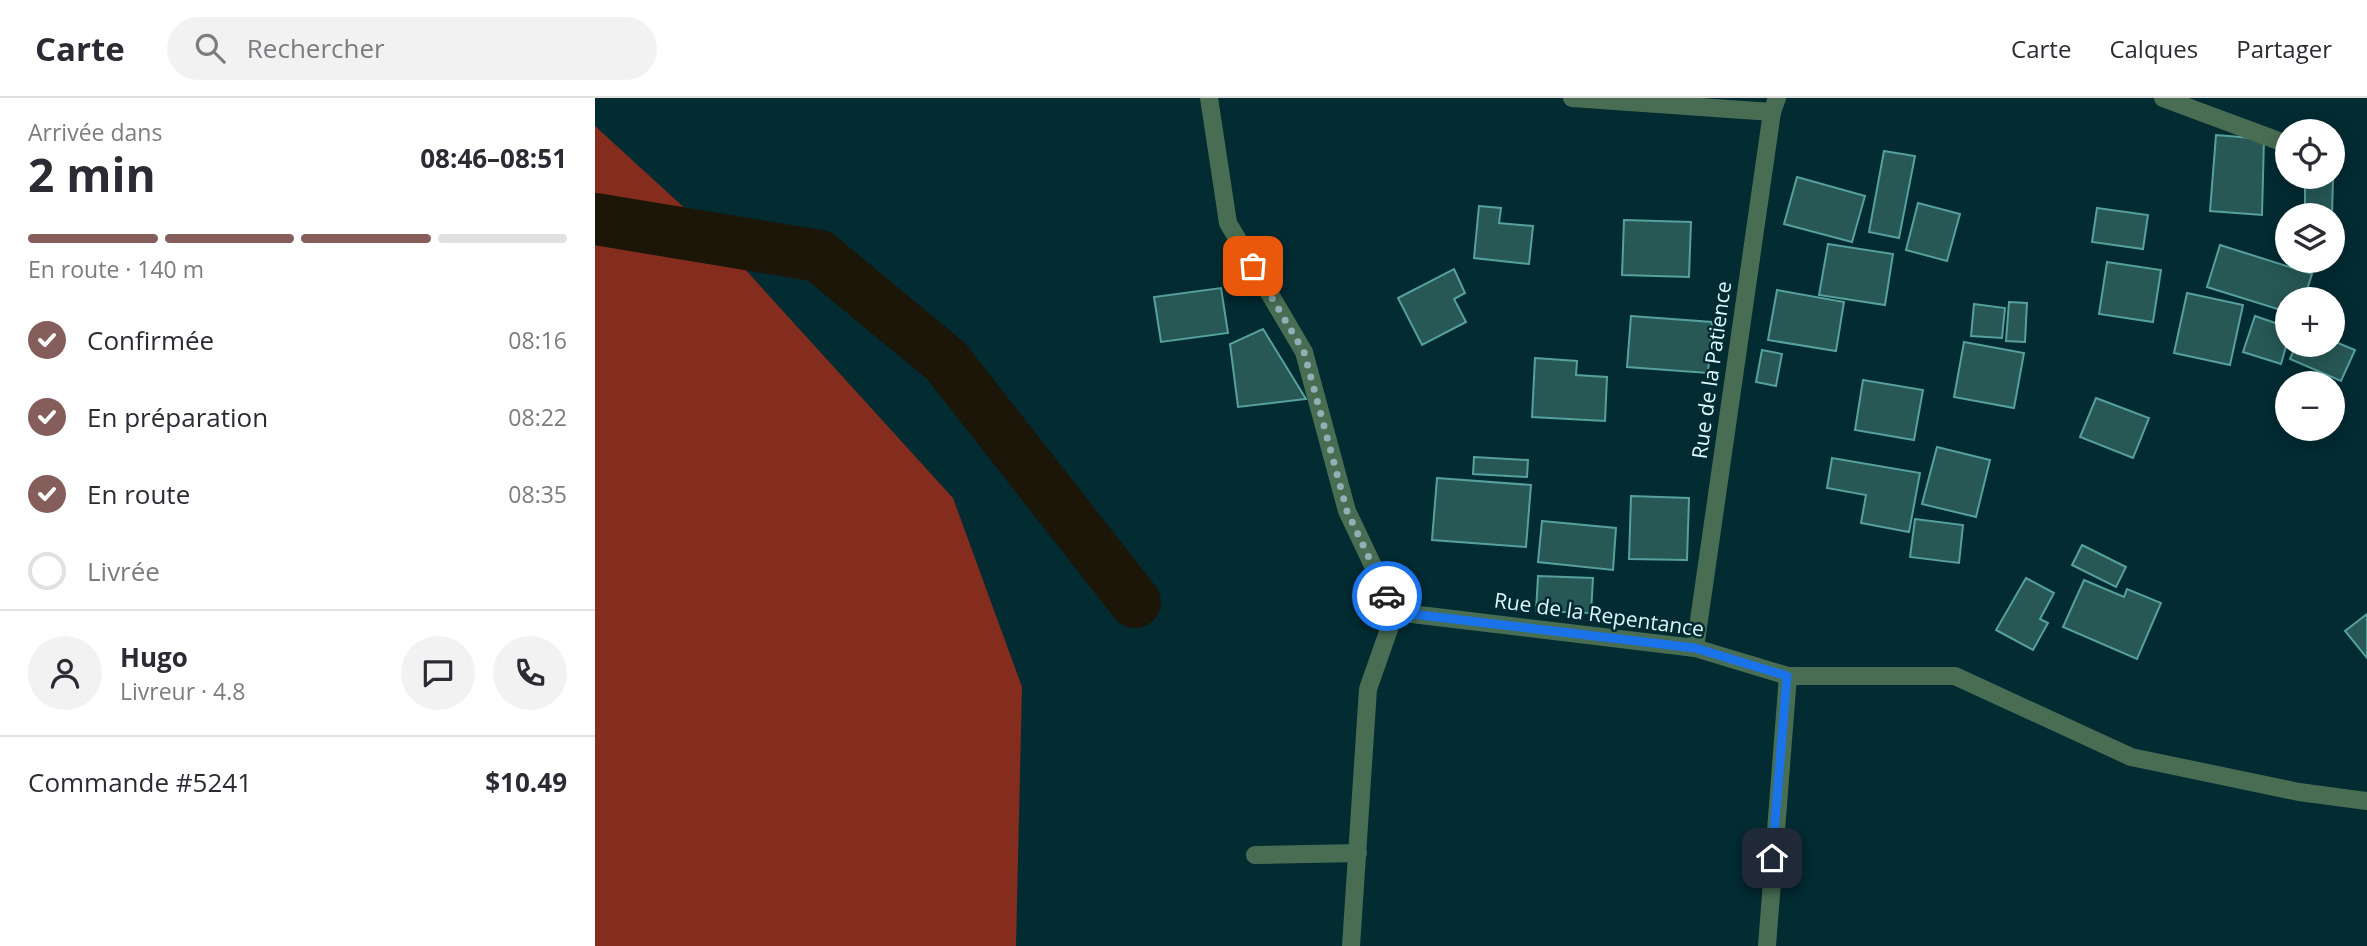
<!DOCTYPE html>
<html lang="fr">
<head>
<meta charset="utf-8">
<style>
  :root { --surface:#fff; --page:#f2f2f3; --text:#2b2b33; --muted:#7c7c81; --line:#e1e1e2; --accent:#855e5b }
  body { margin:0; font-family:"Open Sans",sans-serif; background:var(--page); color:var(--text); height:100vh; display:flex; flex-direction:column; font-size:26px; white-space:nowrap }
  * { box-sizing:border-box; margin:0 }
  p { font-size:23px; color:var(--muted) }
  .icon { flex:none; width:38px; height:38px; fill:none; stroke:currentColor; stroke-width:2; stroke-linecap:round; stroke-linejoin:round }
  .map { position:relative; flex:1; overflow:hidden }
  .sheet { display:flex; flex-direction:column; background:var(--surface); width:595px }
  .sheet>* { flex:none }
  .buttons { position:absolute; left:1680px; top:21px; display:grid; gap:14px }
  .buttons a { display:grid; place-items:center; width:70px; height:70px; border-radius:50%; background:var(--surface); box-shadow:0 4px 18px #0003; font-size:35px }
  .pin { position:absolute; display:grid; place-items:center; width:60px; height:60px; color:#fff; margin:-30px; border-radius:14px; box-shadow:0 4px 10px #0006 }
  .courier { position:absolute; display:grid; place-items:center; width:70px; height:70px; margin:-35px; border:5px solid #1a73e8; border-radius:50%; background:#fff; color:#222; box-shadow:0 2px 9px #0007 }
  .summary em { font-style:normal; font-weight:700 }
  .summary div { display:flex; flex-direction:column-reverse }
  .summary { display:flex; align-items:center; justify-content:space-between; height:119px; padding:0 28px }
  h1 { font-size:46px; font-weight:700; line-height:52px }
  .bar { display:grid; grid-template-columns:repeat(4,1fr); gap:10px 7px; align-content:center; height:84px; padding:0 28px }
  .bar i { height:9px; border-radius:5px; background:var(--line) }
  .bar .current { background:var(--accent) }
  .bar p { grid-column:span 4 }
  .line { display:flex; align-items:center; gap:18px; padding:0 28px; border-top:2px solid var(--line) }
  .line div { flex:1 }
  .round { display:grid; place-items:center; flex:none; width:74px; height:74px; border-radius:37px; background:var(--page) }
  ol { padding:0 28px; list-style:none }
  li { display:flex; align-items:center; gap:21px; height:77px }
  li p { margin-inline-start:auto }
  li .icon { padding:7px; border-radius:50%; background:var(--accent); color:#fff; stroke-width:4 }
  li:last-child { color:var(--muted) }
  li i { width:38px; height:38px; border:4px solid var(--line); border-radius:50% }
  header { display:flex; align-items:center; gap:42px; box-sizing:border-box; height:98px; padding:0 35px; background:var(--surface); border-bottom:2px solid var(--line) }
  header strong { font-size:33px }
  nav { display:flex; gap:38px; margin-inline-start:auto; font-size:24px }
  .search { width:490px; height:63px; background:var(--page); display:flex; align-items:center; gap:18px; box-sizing:border-box; padding:0 24px; border-radius:38px; color:var(--muted); font-size:26px }
  main { display:flex; flex:1; min-height:0 }
  .map>svg:first-child { display:block }
  .green { fill:#842c1d }
  .lines { fill:none; stroke-linecap:round; stroke-linejoin:round }
  .river { stroke:#1b1608; stroke-width:52 }
  .building { fill:#275856; stroke:#56a09d; stroke-width:2 }
  .street { stroke:#496d53; stroke-width:18 }
  .done { stroke:#90b0b6; stroke-width:7; stroke-dasharray:0 12.6 }
  .route { stroke:#1a73e8; stroke-width:9 }
  .labels { text-anchor:middle; stroke-width:5; stroke-linejoin:round; paint-order:stroke }
  .street-label { font-size:21px; fill:#dcf7fd; stroke:#022b32 }
</style>
</head>
<body>
<header>
<strong>Carte</strong>
<div class="search"><svg class="icon" aria-label="search" viewBox="0 0 24 24"><circle cx="10" cy="10" r="6"/><path d="M15 15l6 6"/></svg>Rechercher</div>
<nav><a>Carte</a><a>Calques</a><a>Partager</a></nav>
</header>
<main>
<section class="sheet">
<div class="summary"><div><h1>2 min</h1><p>Arrivée dans</p></div><em>08:46–08:51</em></div>
<div class="bar"><i class="current"></i><i class="current"></i><i class="current"></i><i></i><p>En route · 140 m</p></div>
<ol>
<li><svg class="icon" aria-label="check" viewBox="0 0 24 24"><path d="M5 12l5 5 9-10"/></svg>Confirmée<p>08:16</p></li>
<li><svg class="icon" aria-label="check" viewBox="0 0 24 24"><path d="M5 12l5 5 9-10"/></svg>En préparation<p>08:22</p></li>
<li><svg class="icon" aria-label="check" viewBox="0 0 24 24"><path d="M5 12l5 5 9-10"/></svg>En route<p>08:35</p></li>
<li><i></i>Livrée</li>
</ol>
<div class="line" style="height:126px"><a class="round"><svg class="icon" aria-label="person" viewBox="0 0 24 24"><circle cx="12" cy="8" r="4"/><path d="M4 21q1-7 8-7t8 7"/></svg></a><div><b>Hugo</b><p>Livreur · 4.8</p></div><a class="round"><svg class="icon" aria-label="chat" viewBox="0 0 24 24"><path d="M4 5h16v11H9l-5 4z"/></svg></a><a class="round"><svg class="icon" aria-label="phone" viewBox="0 0 24 24"><path d="M5 4h4l2 5-3 2q2 4 5 5l2-3 5 2v4C11 20 4 13 5 4z"/></svg></a></div>
<div class="line" style="height:91px"><div>Commande #5241</div><b>$10.49</b></div>
</section>
<div class="map">
<svg width="1772" height="848" viewBox="0 0 1772 848">
  <rect width="100%" height="100%" fill="#022b32"/>
  <path class="green" d="M0 28 118 136 358 400 427 589 421 848H0Z"/>
  <g class="lines">
    <path class="river" d="M0 121 224 158 351 263 540 504"/>
  </g>
  <g class="building">
    <path d="M1621 37 1669 41 1667 117 1615 113Z"/>
    <path d="M1289 53 1320 58 1304 140 1274 134Z"/>
    <path d="M1202 79 1270 98 1257 144 1189 126Z"/>
    <path d="M1710 79H1738L1737 117H1710Z"/>
    <path d="M1323 105 1365 116 1352 163 1311 152Z"/>
    <path d="M884 108 906 110 904 125 938 128 934 166 879 160Z"/>
    <path d="M1502 110 1553 117 1548 151 1497 144Z"/>
    <path d="M1029 122 1096 124 1094 179 1027 177Z"/>
    <path d="M1233 146 1298 156 1290 207 1224 197Z"/>
    <path d="M1625 147 1717 176 1709 201H1692V214L1612 189Z"/>
    <path d="M1512 164 1566 172 1558 224 1504 216Z"/>
    <path d="M859 171 870 195 859 201 871 224 827 247 803 200Z"/>
    <path d="M626 190 633 235 566 244 559 199Z"/>
    <path d="M1182 192 1249 204 1241 253 1173 242Z"/>
    <path d="M1592 195 1648 207 1635 267 1579 255Z"/>
    <path d="M1414 204 1432 205 1430 244 1411 243Z"/>
    <path d="M1379 206 1410 210 1407 240 1376 238Z"/>
    <path d="M1036 218 1117 224 1113 275 1032 269Z"/>
    <path d="M1660 218 1692 229V245L1686 266 1648 254Z"/>
    <path d="M668 231 711 301 643 309 635 246Z"/>
    <path d="M1738 243 1760 252 1746 283 1695 261 1701 247H1738Z"/>
    <path d="M1369 244 1429 255 1419 310 1359 299Z"/>
    <path d="M1167 252 1187 256 1181 288 1161 284Z"/>
    <path d="M940 260 982 263 981 277 1012 279 1010 323 937 319Z"/>
    <path d="M1268 282 1328 292 1319 342 1260 332Z"/>
    <path d="M1501 300 1554 320 1538 360 1485 339Z"/>
    <path d="M1342 349 1395 362 1381 419 1327 406Z"/>
    <path d="M879 359 933 362 932 379 878 376Z"/>
    <path d="M1237 360 1325 375 1314 434 1266 425 1271 397 1232 390Z"/>
    <path d="M842 380 936 387 931 449 837 442Z"/>
    <path d="M1036 398 1094 400 1092 462 1034 461Z"/>
    <path d="M1320 421 1368 427 1364 465 1315 459Z"/>
    <path d="M947 423 1021 430 1018 472 943 464Z"/>
    <path d="M1487 447 1531 469 1521 489 1477 467Z"/>
    <path d="M943 478 998 480 996 515 941 513Z"/>
    <path d="M1431 480 1459 495 1445 521 1453 525 1438 552 1401 532Z"/>
    <path d="M1489 482 1529 499 1532 491 1566 505 1542 561 1468 529Z"/>
    <path d="M1772 516V560L1750 533Z"/>
  </g>
  <g class="lines">
    <g class="street">
      <path d="M614 0 633 125 709 254 752 413 800 514 1100 550 1193 578H1360L1536 659 1704 694 1772 703"/>
      <path d="M977 0 1177 14"/>
      <path d="M1568 0 1692 46"/>
      <path d="M1100 550 1177 14 1182 0"/>
      <path d="M660 757 763 755"/>
      <path d="M756 848 773 591 800 514"/>
      <path d="M1172 848 1193 578"/>
    </g>
  </g>
  <g class="lines">
    <path class="done" d="M658 168 709 254 752 413 792 498"/>
    <path class="route" d="M792 498 800 514 1100 550 1192 578 1177 760"/>
  </g>
  <g class="labels">
    <g class="street-label">
      <text transform="translate(1117 272) rotate(-82)" y="7">Rue de la Patience</text>
      <text transform="translate(1004 517) rotate(8)" y="7">Rue de la Repentance</text>
    </g>
  </g>
</svg>
<div class="buttons">
<a><svg class="icon" aria-label="locate" viewBox="0 0 24 24"><circle cx="12" cy="12" r="6"/><path d="M12 2v4M12 18v4M2 12h4M18 12h4"/></svg></a>
<a><svg class="icon" aria-label="layers" viewBox="0 0 24 24"><path d="M12 4l9 5-9 5-9-5zM3 14l9 5 9-5"/></svg></a>
<a>+</a>
<a>−</a>
</div>
<div class="pin" style="left:658px;top:168px;background:#ea580c"><svg class="icon" aria-label="bag" viewBox="0 0 24 24"><path d="M5 8h14l-1 12H6zM9 8a3 3 0 0 1 6 0"/></svg></div>
<div class="pin" style="left:1177px;top:760px;background:#1f2937"><svg class="icon" aria-label="home" viewBox="0 0 24 24"><path d="M3 11l9-7 9 7M6 9v11h12V9"/></svg></div>
<div class="courier" style="left:792px;top:498px"><svg class="icon" aria-label="car" viewBox="0 0 24 24"><path d="M5 17H2v-5l4-1 3-4h7l3 4 3 1v5h-3M9 17h6M6 11h13"/><circle cx="7" cy="17" r="2"/><circle cx="17" cy="17" r="2"/></svg></div>
</div>
</main>
</body>
</html>
